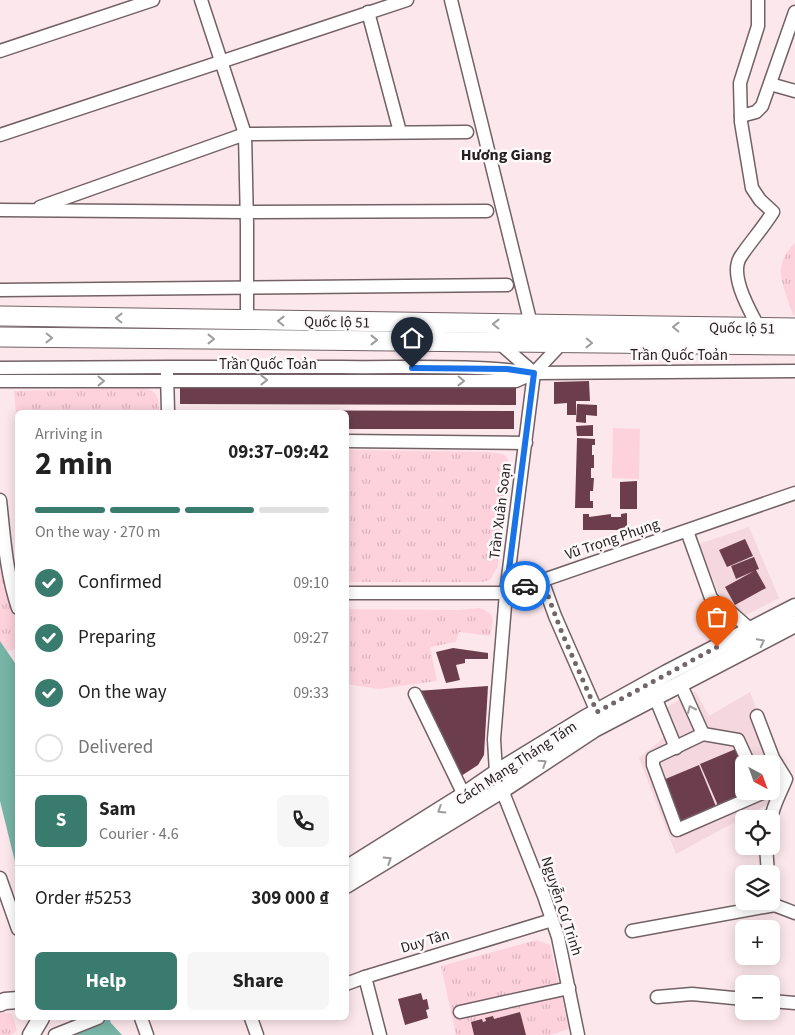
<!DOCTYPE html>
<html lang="en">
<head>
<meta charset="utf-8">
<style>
  :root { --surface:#fff; --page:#f6f6f6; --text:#222; --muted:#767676; --line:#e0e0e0; --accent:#397b6d }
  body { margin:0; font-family:"Source Sans 3",sans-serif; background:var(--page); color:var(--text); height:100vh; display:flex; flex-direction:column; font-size:19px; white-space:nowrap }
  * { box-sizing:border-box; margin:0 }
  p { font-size:16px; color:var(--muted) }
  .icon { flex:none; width:28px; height:28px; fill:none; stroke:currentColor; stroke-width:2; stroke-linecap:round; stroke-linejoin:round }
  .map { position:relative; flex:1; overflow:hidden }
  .sheet { position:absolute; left:15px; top:410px; width:334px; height:610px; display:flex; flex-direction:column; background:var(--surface); border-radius:8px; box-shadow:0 2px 12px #0003 }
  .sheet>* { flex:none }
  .needle { width:32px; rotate:139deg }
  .controls { position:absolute; left:735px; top:755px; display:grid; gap:10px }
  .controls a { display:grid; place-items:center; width:45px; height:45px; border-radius:8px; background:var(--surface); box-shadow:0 2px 12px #0003; font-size:25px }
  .pin { position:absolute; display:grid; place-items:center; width:42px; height:42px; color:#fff; margin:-51px -21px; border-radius:50% 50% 50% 0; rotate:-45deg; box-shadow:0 0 5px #0007 }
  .pin .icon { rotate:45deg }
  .courier { position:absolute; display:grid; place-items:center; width:50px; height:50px; margin:-25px; border:4px solid #1a73e8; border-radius:50%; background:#fff; color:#222; box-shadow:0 1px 6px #0007 }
  .head em { font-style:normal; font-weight:700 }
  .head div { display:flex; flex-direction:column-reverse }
  .head { display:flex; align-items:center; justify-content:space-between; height:85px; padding:0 20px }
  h1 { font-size:32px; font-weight:700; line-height:38px }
  .bar { display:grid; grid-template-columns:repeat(4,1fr); gap:8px 5px; align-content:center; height:60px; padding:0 20px }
  .bar i { height:6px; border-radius:4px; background:var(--line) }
  .bar .on { background:var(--accent) }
  .bar p { grid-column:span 4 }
  .line { display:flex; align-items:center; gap:12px; padding:0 20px; border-top:1px solid var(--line) }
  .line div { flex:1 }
  .round { display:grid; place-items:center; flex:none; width:52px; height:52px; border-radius:8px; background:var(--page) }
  ol { padding:0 20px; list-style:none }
  li { display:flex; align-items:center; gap:15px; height:55px }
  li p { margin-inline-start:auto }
  li .icon { padding:5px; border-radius:50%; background:var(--accent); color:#fff; stroke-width:4 }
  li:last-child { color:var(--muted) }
  li i { width:28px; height:28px; border:2px solid var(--line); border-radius:50% }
  .action { display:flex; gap:10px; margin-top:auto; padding:10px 20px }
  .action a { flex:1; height:58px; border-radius:8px; background:var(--accent); color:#fff; font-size:20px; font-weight:700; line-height:58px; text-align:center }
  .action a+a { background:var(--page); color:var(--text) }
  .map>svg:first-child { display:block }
  .built { fill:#f4d7df; fill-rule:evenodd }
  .grass { fill:url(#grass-tufts) }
  .garden { fill:#fdd2dd }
  .water { fill:#77b4a5 }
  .building { fill:#6c3e4d }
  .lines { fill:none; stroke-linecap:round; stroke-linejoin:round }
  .minor-casing { stroke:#726165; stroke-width:15 }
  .major-casing { stroke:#726165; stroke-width:19 }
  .highway-casing { stroke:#726165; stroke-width:21 }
  .minor { stroke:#fff; stroke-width:12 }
  .major { stroke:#fff; stroke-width:16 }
  .highway { stroke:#fff; stroke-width:19 }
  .oneway { stroke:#9e9b9c }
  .done { stroke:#726669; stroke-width:5; stroke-dasharray:0 9 }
  .route { stroke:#1a73e8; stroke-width:6 }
  .labels { text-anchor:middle; stroke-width:5; stroke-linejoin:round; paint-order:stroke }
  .street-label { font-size:15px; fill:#272022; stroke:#fdf9fa }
  .neighbourhood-label { font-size:16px; font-weight:bold; fill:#272022; stroke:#fdf9fa }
</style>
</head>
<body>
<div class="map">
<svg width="795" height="1035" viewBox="0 0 795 1035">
  <defs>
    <pattern id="grass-tufts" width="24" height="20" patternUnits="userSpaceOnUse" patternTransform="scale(1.25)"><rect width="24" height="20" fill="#fdd2dd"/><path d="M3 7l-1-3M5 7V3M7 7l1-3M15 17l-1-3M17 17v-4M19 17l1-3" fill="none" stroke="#d9b4bd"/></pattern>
  </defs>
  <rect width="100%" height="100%" fill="#fce7ec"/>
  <g class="built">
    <path d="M749 527 779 598 740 618 721 599 699 544Z"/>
    <path d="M695 691 709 716 750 692 779 768V798L676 854 639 758 659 742 668 731 664 709ZM744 764H771V791H744Z"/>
  </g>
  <g class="grass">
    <path d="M795 243V315H793C784 285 770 268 795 243Z"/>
    <path d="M142 388C158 390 159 398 159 412H18L17 425 14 391Z"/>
    <path d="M346 450 489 452 503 454 508 459 498 566 490 580 481 582H346Z"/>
    <path d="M0 543 5 582 17 625V649L7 651 0 641Z"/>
    <path d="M479 608C497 614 493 620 490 636L459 632 456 642 430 647 437 681 379 689 346 684V609L459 610Z"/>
    <path d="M537 940 550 945 569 1029 550 1035H456L441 966Z"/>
    <path d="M4 1012 12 1014 17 1030 12 1035H0V1013Z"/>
  </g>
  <path class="garden" d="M613 428 640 429 639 479 612 478Z"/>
  <g class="water">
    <path d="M0 641 17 666V870L0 801Z"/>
    <path d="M69 1018H109L111 1023 122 1035H77Z"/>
  </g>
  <g class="building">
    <path d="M589 381 590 401H576V415H567V403L554 404V382Z"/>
    <path d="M180 386 516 387V405L180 404Z"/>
    <path d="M577 404 597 405V416L586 415V423L576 422Z"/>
    <path d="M178 410 514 411V429H346V412H178Z"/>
    <path d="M593 425V436H577L576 426Z"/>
    <path d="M577 438 595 439V445H592V455H594V468H591V478H594L593 491H590V501H593V508H575Z"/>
    <path d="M637 481V509H620V482Z"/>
    <path d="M627 513V530H583V514H589V517L611 514V517H621V514Z"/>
    <path d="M745 539 753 556 727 567 719 550Z"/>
    <path d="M754 557 759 569 756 570 766 588 735 605 725 587 754 571 736 579 731 566Z"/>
    <path d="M453 648 488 653V659H465V663L456 665 460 680 446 683 436 652Z"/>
    <path d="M488 686 484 755 478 765 458 778 416 691Z"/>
    <path d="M738 748 744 763V791H757L719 808 700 764Z"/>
    <path d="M699 765 717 809 680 824 663 780Z"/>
    <path d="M421 993 423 1000 427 999 429 1009 426 1010 428 1018 405 1025 398 999Z"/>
    <path d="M520 1012 526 1035H474L471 1022 482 1019 483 1022 486 1021 485 1018 493 1016 494 1019Z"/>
  </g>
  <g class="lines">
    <g class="minor-casing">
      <g id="minor">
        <path d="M201 0 245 134 247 225V320"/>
        <path d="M451 0 531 324"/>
        <path d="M758 0V26L740 83 741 122 752 188 760 200 773 212C763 228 751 241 741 256 728 274 750 311 759 328"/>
        <path d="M368 12 400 132"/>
        <path d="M0 51 153 0"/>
        <path d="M770 84 795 91"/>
        <path d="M741 116 756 112 762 106 795 12"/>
        <path d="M0 135 407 0"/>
        <path d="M40 207 245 134 467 132"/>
        <path d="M0 210 247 212 487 211"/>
        <path d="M0 290 507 285"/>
        <path d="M497 341 534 373"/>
        <path d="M0 368C114 367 227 367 341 367 405 368 471 364 534 373L795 371"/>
        <path d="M167 373 168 412"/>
        <path d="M0 381H516L534 373"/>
        <path d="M346 441 526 443"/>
        <path d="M0 500C4 536 6 573 18 608"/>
        <path d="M687 531 711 598 716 603 725 607 751 630"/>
        <path d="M542 580 555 616 597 712"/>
        <path d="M346 593H506L795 493"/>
        <path d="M680 683 703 734"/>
        <path d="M415 694 464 795"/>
        <path d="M655 697 676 748"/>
        <path d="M757 716 773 758 786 779C781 792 773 805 771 819"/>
        <path d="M749 764 738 740 703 734 653 758V765L677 830 762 793 761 791"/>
        <path d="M496 773 494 739 506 593 534 373 562 343"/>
        <path d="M502 790 544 896 558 937 578 1035"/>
        <path d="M766 846 768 874"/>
        <path d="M0 878 18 929"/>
        <path d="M769 901V903L795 913"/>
        <path d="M632 931 775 905"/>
        <path d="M346 984 365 977"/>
        <path d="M657 997 692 994 744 999"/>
        <path d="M771 1001 795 1003"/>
        <path d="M460 1012 569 988"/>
        <path d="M141 1018 147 1035"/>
        <path d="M251 1018 257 1035"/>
        <path d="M55 1035 98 1018"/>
        <path d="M380 1035 365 977 552 920"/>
      </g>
    </g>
    <g class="major-casing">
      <g id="major">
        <path d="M346 869 464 795 496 773 584 719 667 673 795 607"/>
        <path d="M346 885 502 790 594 729 795 624"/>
        <path d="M0 1003 5 1001 18 1000"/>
        <path d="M31 1035 41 1018"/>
      </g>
    </g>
    <g class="highway-casing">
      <g id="highway">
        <path d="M0 316 795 328"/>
        <path d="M0 337 795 345"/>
      </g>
    </g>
    <use href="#minor" class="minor"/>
    <use href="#major" class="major"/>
    <use href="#highway" class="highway"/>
  </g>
  <defs><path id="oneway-chevron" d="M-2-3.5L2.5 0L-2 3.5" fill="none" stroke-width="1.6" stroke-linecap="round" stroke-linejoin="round" transform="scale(1.25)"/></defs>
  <g class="oneway">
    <use href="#oneway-chevron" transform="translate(119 318) rotate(-179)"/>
    <use href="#oneway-chevron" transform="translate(281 321) rotate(-179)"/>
    <use href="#oneway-chevron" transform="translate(496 324) rotate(-179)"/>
    <use href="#oneway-chevron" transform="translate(676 327) rotate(-179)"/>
    <use href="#oneway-chevron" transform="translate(49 338) rotate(1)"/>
    <use href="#oneway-chevron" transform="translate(211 339)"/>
    <use href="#oneway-chevron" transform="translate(374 340)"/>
    <use href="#oneway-chevron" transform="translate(589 343) rotate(1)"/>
    <use href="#oneway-chevron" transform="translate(264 380)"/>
    <use href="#oneway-chevron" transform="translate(101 381)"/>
    <use href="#oneway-chevron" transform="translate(461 381) rotate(1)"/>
    <use href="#oneway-chevron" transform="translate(761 642) rotate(-27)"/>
    <use href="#oneway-chevron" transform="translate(691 709) rotate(-114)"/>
    <use href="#oneway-chevron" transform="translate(543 763) rotate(-33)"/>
    <use href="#oneway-chevron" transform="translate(441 810) rotate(148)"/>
    <use href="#oneway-chevron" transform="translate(388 860) rotate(-32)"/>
  </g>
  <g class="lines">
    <path class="done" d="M525 586 542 580 562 633 597 712 717 647"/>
    <path class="route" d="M412 368 507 369 534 373 506 593 525 586"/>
  </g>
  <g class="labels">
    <g class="street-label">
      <text transform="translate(337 322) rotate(1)" y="5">Quốc lộ 51</text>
      <text transform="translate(742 328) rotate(1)" y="5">Quốc lộ 51</text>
      <text x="679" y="360">Trần Quốc Toản</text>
      <text x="268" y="369">Trần Quốc Toản</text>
      <text transform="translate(500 511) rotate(-83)" y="5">Trần Xuân Soạn</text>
      <text transform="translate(612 539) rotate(-19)" y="5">Vũ Trọng Phụng</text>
      <text transform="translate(516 763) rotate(-33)" y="5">Cách Mạng Tháng Tám</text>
      <text transform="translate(562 906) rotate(72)" y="5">Nguyễn Cư Trinh</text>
      <text transform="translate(425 941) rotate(-17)" y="5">Duy Tân</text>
    </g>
    <g class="neighbourhood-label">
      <text x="506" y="160">Hương Giang</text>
    </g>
  </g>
</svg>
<div class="controls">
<a><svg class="needle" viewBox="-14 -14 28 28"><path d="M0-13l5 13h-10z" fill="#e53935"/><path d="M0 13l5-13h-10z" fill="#767676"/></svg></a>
<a><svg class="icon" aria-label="locate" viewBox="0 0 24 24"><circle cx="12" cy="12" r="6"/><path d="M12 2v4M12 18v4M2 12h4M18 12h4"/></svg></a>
<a><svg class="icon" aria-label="layers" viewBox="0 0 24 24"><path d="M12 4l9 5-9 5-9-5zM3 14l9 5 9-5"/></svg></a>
<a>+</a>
<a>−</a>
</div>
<div class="pin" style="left:717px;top:647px;background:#ea580c"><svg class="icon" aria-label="bag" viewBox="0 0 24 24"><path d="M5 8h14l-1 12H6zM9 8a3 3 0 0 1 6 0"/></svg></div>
<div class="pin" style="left:412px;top:368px;background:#1f2937"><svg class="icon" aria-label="home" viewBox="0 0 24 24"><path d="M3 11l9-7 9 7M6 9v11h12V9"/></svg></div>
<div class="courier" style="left:525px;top:586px"><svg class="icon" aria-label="car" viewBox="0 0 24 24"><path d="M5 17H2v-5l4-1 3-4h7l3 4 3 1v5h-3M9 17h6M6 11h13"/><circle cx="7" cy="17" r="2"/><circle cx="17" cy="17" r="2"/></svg></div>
<section class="sheet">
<div class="head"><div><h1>2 min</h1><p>Arriving in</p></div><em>09:37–09:42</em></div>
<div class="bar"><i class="on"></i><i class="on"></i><i class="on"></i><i></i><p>On the way · 270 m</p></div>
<ol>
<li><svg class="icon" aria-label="check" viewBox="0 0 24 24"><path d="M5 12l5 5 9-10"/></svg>Confirmed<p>09:10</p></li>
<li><svg class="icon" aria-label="check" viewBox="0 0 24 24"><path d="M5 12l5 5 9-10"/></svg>Preparing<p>09:27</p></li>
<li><svg class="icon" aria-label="check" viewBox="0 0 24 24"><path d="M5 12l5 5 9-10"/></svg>On the way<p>09:33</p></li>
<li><i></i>Delivered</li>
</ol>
<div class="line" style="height:90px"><b class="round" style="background:var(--accent);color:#fff">S</b><div><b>Sam</b><p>Courier · 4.6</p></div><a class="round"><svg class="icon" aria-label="phone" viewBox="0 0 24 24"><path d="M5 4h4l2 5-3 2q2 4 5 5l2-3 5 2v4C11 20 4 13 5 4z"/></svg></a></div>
<div class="line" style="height:65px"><div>Order #5253</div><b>309 000 ₫</b></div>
<div class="action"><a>Help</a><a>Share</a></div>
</section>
</div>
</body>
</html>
